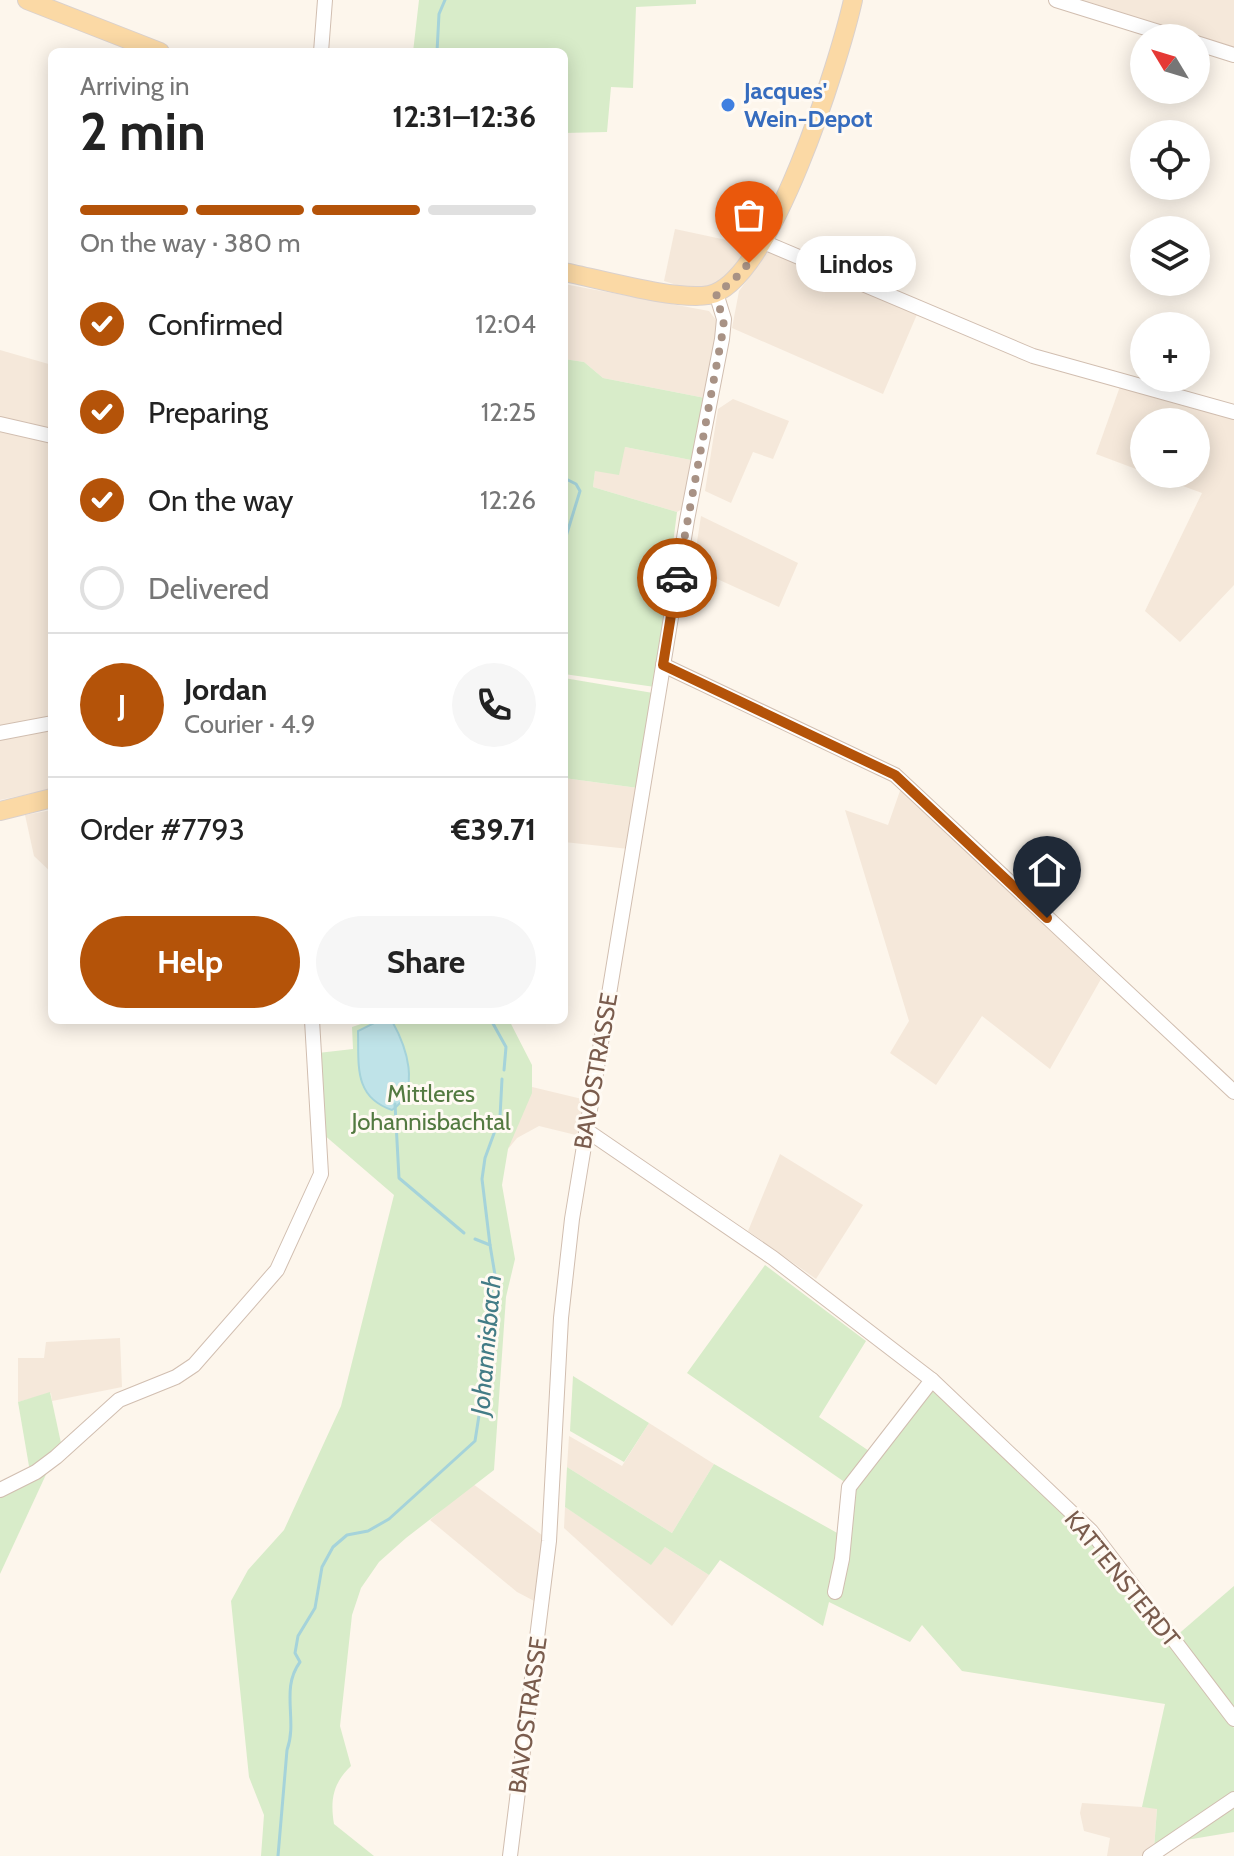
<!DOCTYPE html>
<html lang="en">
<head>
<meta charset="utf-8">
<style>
  :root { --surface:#fff; --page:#f6f6f6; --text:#222; --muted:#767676; --line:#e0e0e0; --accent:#b45309 }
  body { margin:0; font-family:Cabin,sans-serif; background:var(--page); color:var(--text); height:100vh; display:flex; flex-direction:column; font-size:30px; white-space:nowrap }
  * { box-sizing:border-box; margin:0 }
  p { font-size:26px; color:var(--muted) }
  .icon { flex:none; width:44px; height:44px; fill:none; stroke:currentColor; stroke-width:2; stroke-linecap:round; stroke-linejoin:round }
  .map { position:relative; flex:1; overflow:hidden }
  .details { position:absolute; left:48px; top:48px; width:520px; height:976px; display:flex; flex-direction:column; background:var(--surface); border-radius:12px; box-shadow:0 4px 20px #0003 }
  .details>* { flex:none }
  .needle { width:52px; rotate:308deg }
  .controls { position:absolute; left:1130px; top:24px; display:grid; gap:16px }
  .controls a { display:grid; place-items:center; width:80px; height:80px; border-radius:50%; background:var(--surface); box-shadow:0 4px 20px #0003; font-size:40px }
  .pin { position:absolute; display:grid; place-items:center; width:68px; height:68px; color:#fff; margin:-82px -34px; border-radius:50% 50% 50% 0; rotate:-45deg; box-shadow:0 0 8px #0007 }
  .pin .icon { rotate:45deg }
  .courier { position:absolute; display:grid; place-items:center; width:80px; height:80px; margin:-40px; border:6px solid #b45309; border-radius:50%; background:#fff; color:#222; box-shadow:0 2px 10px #0007 }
  .bubble { position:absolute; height:56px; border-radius:28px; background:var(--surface); box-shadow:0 4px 20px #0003; font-size:26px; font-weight:800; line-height:56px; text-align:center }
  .overview em { font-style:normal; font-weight:800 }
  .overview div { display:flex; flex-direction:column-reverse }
  .overview { display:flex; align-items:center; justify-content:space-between; height:136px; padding:0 32px }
  h1 { font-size:52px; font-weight:800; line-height:60px }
  .bar { display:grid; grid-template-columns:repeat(4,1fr); gap:12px 8px; align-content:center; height:96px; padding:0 32px }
  .bar i { height:10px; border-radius:6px; background:var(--line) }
  .bar .selected { background:var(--accent) }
  .bar p { grid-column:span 4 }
  .line { display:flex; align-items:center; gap:20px; padding:0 32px; border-top:2px solid var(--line) }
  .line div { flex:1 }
  .round { display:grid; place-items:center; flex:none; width:84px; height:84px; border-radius:42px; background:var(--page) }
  ol { padding:0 32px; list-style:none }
  li { display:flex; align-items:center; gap:24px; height:88px }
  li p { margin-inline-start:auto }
  li .icon { padding:8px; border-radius:50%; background:var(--accent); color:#fff; stroke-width:4 }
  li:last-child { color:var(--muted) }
  li i { width:44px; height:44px; border:4px solid var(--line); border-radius:50% }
  .action { display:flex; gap:16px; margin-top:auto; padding:16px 32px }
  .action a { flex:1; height:92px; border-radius:48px; background:var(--accent); color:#fff; font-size:32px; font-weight:800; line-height:92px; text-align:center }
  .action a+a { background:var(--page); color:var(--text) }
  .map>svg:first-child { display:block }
  .residential { fill:#f5e8da }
  .green { fill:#d8ecc9 }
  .water { fill:#bfe3e8; stroke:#a5d3da; stroke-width:2 }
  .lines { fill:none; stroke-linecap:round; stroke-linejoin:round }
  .stream { stroke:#a5d3da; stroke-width:3 }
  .minor-casing { stroke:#d1beb0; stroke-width:16 }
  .major-casing { stroke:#dad1cd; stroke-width:20 }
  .minor { stroke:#fff; stroke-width:14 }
  .major { stroke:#fbd9a5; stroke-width:18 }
  .done { stroke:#a89285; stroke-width:8; stroke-dasharray:0 14.4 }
  .route { stroke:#b45309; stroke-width:10 }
  .shop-dot { fill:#3f7fe0; stroke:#fffaf3; stroke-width:3 }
  .labels { text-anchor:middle; stroke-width:6; stroke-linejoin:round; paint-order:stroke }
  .shop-label { font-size:24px; font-weight:bold; fill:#366cbe; stroke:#fffaf3; text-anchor:start }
  .street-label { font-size:24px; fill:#7a5c4d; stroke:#fffaf3 }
  .park-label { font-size:24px; fill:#537a41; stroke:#fffaf3 }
  .water-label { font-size:26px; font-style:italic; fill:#437c86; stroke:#fffaf3 }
</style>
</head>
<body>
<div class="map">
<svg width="1234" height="1856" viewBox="0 0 1234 1856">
  <rect width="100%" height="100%" fill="#fdf6ec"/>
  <g class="residential">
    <path d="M1074 0H1234V51L1194 38Z"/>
    <path d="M675 229 750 245 735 269 712 286 686 288 664 281Z"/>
    <path d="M770 249 918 312 883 394 732 328 739 291Z"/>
    <path d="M564 284 709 311 716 320 717 331 705 398 603 378 584 362 564 359Z"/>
    <path d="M0 350 52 365V789L0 800Z"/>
    <path d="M1123 378 1234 409V585L1180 642 1145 611 1202 493 1150 474H1196V422H1144V472L1096 454Z"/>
    <path d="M733 399 789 421 773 459 753 452 731 503 705 491 718 409Z"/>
    <path d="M625 447 691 460 682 509 677 512 593 487 595 470Z"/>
    <path d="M701 516 798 563 779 607 693 568Z"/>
    <path d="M564 778 638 788 629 849 564 842Z"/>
    <path d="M901 788 1101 979 1050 1069 982 1016 936 1085 890 1053 909 1021 845 810 888 825Z"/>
    <path d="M52 810V873L34 856 25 815Z"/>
    <path d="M528 1086 582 1099 580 1136 539 1126 517 1138 508 1149Z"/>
    <path d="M780 1154 863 1205 816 1279 748 1231Z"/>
    <path d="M120 1338 122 1387 52 1401 51 1393 18 1402V1358H44L46 1342Z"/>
    <path d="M649 1423 714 1464 672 1533 567 1467 569 1436 622 1466Z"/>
    <path d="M473 1484 546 1538 538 1603 517 1592 430 1520Z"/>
    <path d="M565 1507 651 1564 665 1547 709 1575 672 1626 564 1528Z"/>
    <path d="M1082 1803 1157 1808 1154 1849 1147 1856H1107L1110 1838 1084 1831 1080 1813Z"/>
  </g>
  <g class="green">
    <path d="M419 0H696V4L636 7 633 88 611 87 607 132 564 133V52H413Z"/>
    <path d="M564 359 584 362 603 378 705 398 691 460 625 447 619 475 595 471 593 487 677 512 655 687 564 674Z"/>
    <path d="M564 678 653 693 638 788 564 778Z"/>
    <path d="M373 1020H509L532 1065V1093L508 1149 502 1185 515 1259 506 1297 494 1470 406 1538 379 1562 361 1588 352 1615 340 1726 351 1766C333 1783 330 1800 334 1824L374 1856H261L264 1815 249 1777 231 1601 248 1570 284 1530 341 1406 394 1195 323 1134 318 1053 353 1049 352 1027Z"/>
    <path d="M765 1265 866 1341 819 1417 875 1455 931 1388 1085 1532 1234 1728V1794L1154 1849 1157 1809 1142 1807 1165 1704 962 1671 922 1625 910 1642 829 1602 823 1626 720 1560 709 1575 665 1547 651 1565 565 1507 567 1467 672 1533 714 1464 839 1534 841 1491 846 1483 687 1373Z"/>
    <path d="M573 1376 649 1423 624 1462 570 1431Z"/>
    <path d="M50 1392 61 1443 30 1472 18 1402Z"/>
    <path d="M49 1468 0 1574V1492Z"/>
    <path d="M1234 1586V1708L1175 1637Z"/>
    <path d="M1234 1803V1832L1180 1841Z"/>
  </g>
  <path class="water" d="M380 1020 392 1021C406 1046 422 1090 392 1110 353 1097 359 1064 358 1031Z"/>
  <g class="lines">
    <g class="stream">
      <path d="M437 52 439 14 445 0"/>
      <path d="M564 478 576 484 580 491 564 543"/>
      <path d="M491 1020 506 1047 504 1070"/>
      <path d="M395 1104 399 1178 464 1233"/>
      <path d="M490 1245 482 1179 485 1158 500 1117 502 1079"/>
      <path d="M278 1856 287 1750C298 1720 280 1689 300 1662L295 1653 298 1636 315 1608 322 1567 333 1547 347 1535 368 1531 389 1519 475 1441 485 1377 483 1349 488 1343 486 1315 495 1275 490 1245 475 1239"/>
    </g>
    <g class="minor-casing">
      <g id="minor">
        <path d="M1056 0 1178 38"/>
        <path d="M1196 43 1234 55"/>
        <path d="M321 52 325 0"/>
        <path d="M761 241 1033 356 1234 412"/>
        <path d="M0 424 52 436"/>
        <path d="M663 665 895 775 1234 1092"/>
        <path d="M0 733 52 723"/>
        <path d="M586 1130 773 1258 932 1380 1091 1531 1234 1719"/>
        <path d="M0 1490 36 1472 56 1457 119 1400 176 1377 194 1365 277 1270 321 1174 312 1020"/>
        <path d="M835 1592 842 1559 849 1487 932 1380"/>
        <path d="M510 1856 549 1541 561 1318 572 1219 687 520 722 339 724 319 716 293"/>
        <path d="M1150 1856 1234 1799"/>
      </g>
    </g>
    <g class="major-casing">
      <g id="major">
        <path d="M27 0 160 52"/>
        <path d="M564 272C600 279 676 301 709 295 771 283 840 58 853 0"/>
        <path d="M0 811 52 798"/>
      </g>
    </g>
    <use href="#minor" class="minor"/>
    <use href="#major" class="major"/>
  </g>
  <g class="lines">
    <path class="done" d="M677 578 724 325 716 293 731 283 749 263"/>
    <path class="route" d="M677 578 663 665 895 775 1047 918"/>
  </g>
  <circle class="shop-dot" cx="728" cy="105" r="8"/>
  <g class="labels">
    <g class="shop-label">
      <text x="744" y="99">Jacques'<tspan x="744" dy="28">Wein-Depot</tspan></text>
    </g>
    <g class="street-label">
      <text transform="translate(596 1071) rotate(-80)" y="8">BAVOSTRASSE</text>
      <text transform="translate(1122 1579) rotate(51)" y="8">KATTENSTERDT</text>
      <text transform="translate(528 1715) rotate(-82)" y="8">BAVOSTRASSE</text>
    </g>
    <g class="park-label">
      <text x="431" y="1102">Mittleres<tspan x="431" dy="28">Johannisbachtal</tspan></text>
    </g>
    <g class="water-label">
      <text transform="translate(486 1345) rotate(-85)" y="9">Johannisbach</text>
    </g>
  </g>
</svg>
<div class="controls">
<a><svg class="needle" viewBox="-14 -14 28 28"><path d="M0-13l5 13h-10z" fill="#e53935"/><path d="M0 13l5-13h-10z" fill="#767676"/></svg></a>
<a><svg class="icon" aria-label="locate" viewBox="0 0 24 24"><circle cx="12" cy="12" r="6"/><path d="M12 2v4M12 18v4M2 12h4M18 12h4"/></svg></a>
<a><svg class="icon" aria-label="layers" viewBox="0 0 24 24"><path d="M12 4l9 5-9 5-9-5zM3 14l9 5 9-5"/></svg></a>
<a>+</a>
<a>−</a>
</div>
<div class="pin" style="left:749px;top:263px;background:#ea580c"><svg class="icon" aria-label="bag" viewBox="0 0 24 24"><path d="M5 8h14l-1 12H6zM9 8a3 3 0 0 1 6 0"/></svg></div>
<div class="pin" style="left:1047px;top:918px;background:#1f2937"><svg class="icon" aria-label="home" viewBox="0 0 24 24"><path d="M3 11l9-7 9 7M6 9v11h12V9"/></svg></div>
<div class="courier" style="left:677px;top:578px"><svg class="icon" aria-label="car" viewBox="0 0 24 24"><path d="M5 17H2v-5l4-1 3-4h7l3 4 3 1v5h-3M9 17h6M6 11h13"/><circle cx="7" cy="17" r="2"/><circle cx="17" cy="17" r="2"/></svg></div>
<div class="bubble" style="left:796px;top:236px;width:120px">Lindos</div>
<section class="details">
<div class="overview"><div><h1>2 min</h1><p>Arriving in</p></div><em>12:31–12:36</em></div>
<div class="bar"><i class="selected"></i><i class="selected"></i><i class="selected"></i><i></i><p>On the way · 380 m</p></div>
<ol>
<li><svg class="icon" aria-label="check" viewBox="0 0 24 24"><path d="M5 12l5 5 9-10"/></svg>Confirmed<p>12:04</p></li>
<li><svg class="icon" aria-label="check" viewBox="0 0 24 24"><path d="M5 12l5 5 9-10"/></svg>Preparing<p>12:25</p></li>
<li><svg class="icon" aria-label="check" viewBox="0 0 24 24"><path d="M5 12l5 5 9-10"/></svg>On the way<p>12:26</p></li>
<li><i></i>Delivered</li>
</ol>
<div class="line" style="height:144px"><b class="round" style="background:var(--accent);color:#fff">J</b><div><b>Jordan</b><p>Courier · 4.9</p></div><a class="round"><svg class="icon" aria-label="phone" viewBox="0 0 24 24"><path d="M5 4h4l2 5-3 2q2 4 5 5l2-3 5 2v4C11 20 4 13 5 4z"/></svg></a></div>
<div class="line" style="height:104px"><div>Order #7793</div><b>€39.71</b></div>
<div class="action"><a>Help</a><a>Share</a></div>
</section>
</div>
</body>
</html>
